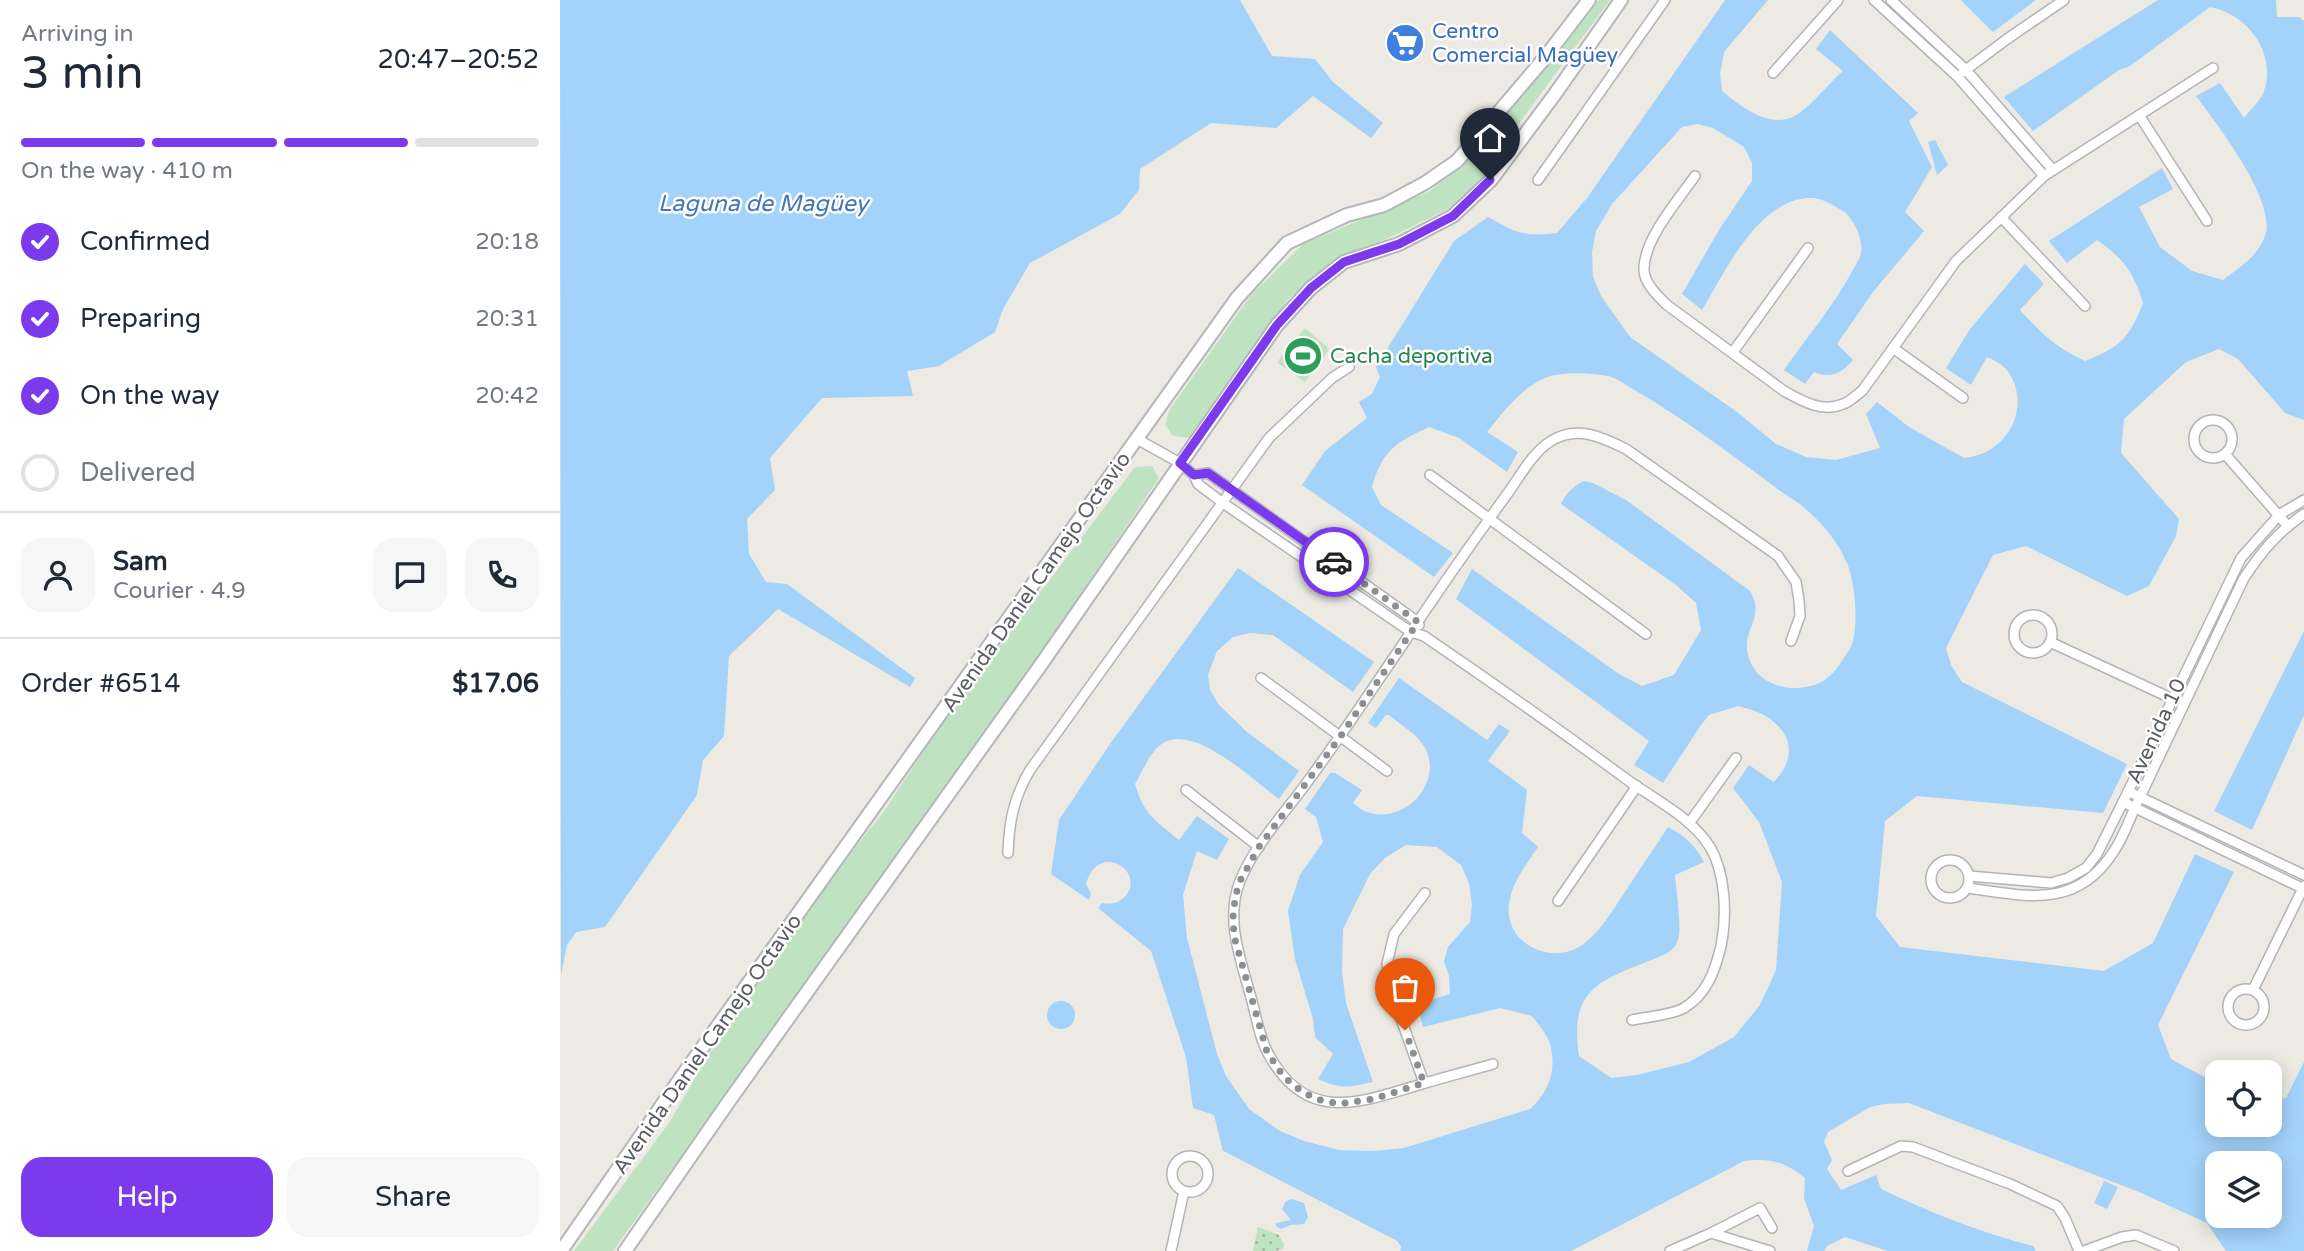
<!DOCTYPE html>
<html lang="en">
<head>
<meta charset="utf-8">
<style>
  :root { --surface:#fff; --page:#f6f6f7; --text:#1f2937; --muted:#747a83; --line:#e0e1e3; --accent:#7c3aed }
  body { margin:0; font-family:"Varela Round",sans-serif; background:var(--page); color:var(--text); height:100vh; display:flex; flex-direction:column; font-size:26px; white-space:nowrap }
  * { box-sizing:border-box; margin:0 }
  p { font-size:23px; color:var(--muted) }
  .icon { flex:none; width:38px; height:38px; fill:none; stroke:currentColor; stroke-width:2; stroke-linecap:round; stroke-linejoin:round }
  .map { position:relative; flex:1; overflow:hidden }
  .sheet { display:flex; flex-direction:column; background:var(--surface); width:560px }
  .sheet>* { flex:none }
  .tools { position:absolute; left:1645px; top:1060px; display:grid; gap:14px }
  .tools a { display:grid; place-items:center; width:77px; height:77px; border-radius:14px; background:var(--surface); box-shadow:0 4px 18px #0003; font-size:35px }
  .pin { position:absolute; display:grid; place-items:center; width:60px; height:60px; color:#fff; margin:-72px -30px; border-radius:50% 50% 50% 0; rotate:-45deg; box-shadow:0 0 7px #0007 }
  .pin .icon { rotate:45deg }
  .courier { position:absolute; display:grid; place-items:center; width:70px; height:70px; margin:-35px; border:5px solid #7c3aed; border-radius:50%; background:#fff; color:#222; box-shadow:0 2px 9px #0007 }
  .head em { font-style:normal; font-weight:600 }
  .head div { display:flex; flex-direction:column-reverse }
  .head { display:flex; align-items:center; justify-content:space-between; height:119px; padding:0 21px }
  h1 { font-size:46px; font-weight:600; line-height:52px }
  .bar { display:grid; grid-template-columns:repeat(4,1fr); gap:10px 7px; align-content:center; height:84px; padding:0 21px }
  .bar i { height:9px; border-radius:5px; background:var(--line) }
  .bar .active { background:var(--accent) }
  .bar p { grid-column:span 4 }
  .line { display:flex; align-items:center; gap:18px; padding:0 21px; border-top:2px solid var(--line) }
  .line div { flex:1 }
  .round { display:grid; place-items:center; flex:none; width:74px; height:74px; border-radius:21px; background:var(--page) }
  ol { padding:0 21px; list-style:none }
  li { display:flex; align-items:center; gap:21px; height:77px }
  li p { margin-inline-start:auto }
  li .icon { padding:7px; border-radius:50%; background:var(--accent); color:#fff; stroke-width:4 }
  li:last-child { color:var(--muted) }
  li i { width:38px; height:38px; border:4px solid var(--line); border-radius:50% }
  .primary-button { display:flex; gap:14px; margin-top:auto; padding:14px 21px }
  .primary-button a { flex:1; height:80px; border-radius:21px; background:var(--accent); color:#fff; font-size:28px; font-weight:600; line-height:80px; text-align:center }
  .primary-button a+a { background:var(--page); color:var(--text) }
  main { display:flex; flex:1; min-height:0 }
  .map>svg:first-child { display:block }
  .grass { fill:url(#grass-dots) }
  .green { fill:#bfe3c0 }
  .water { fill:#a3d2fb; fill-rule:evenodd }
  .pier { fill:#eceae2 }
  .lines { fill:none; stroke-linecap:round; stroke-linejoin:round }
  .street-casing { stroke:#b2b4b9; stroke-width:12 }
  .secondary-casing { stroke:#b4b6bc; stroke-width:16 }
  .street { stroke:#fff; stroke-width:9 }
  .secondary { stroke:#fff; stroke-width:12 }
  .done { stroke:#8d8e8f; stroke-width:7; stroke-dasharray:0 12.6 }
  .route { stroke:#7c3aed; stroke-width:9 }
  .labels { text-anchor:middle; stroke-width:5; stroke-linejoin:round; paint-order:stroke }
  .shop-label { font-size:21px; fill:#366cbe; stroke:#fff; text-anchor:start }
  .leisure-label { font-size:21px; fill:#27864d; stroke:#fff; text-anchor:start }
  .street-label { font-size:21px; fill:#5a5d62; stroke:#fff }
  .water-label { font-size:23px; font-style:italic; fill:#4478b4; stroke:#fff }
</style>
</head>
<body>
<main>
<section class="sheet">
<div class="head"><div><h1>3 min</h1><p>Arriving in</p></div><em>20:47–20:52</em></div>
<div class="bar"><i class="active"></i><i class="active"></i><i class="active"></i><i></i><p>On the way · 410 m</p></div>
<ol>
<li><svg class="icon" aria-label="check" viewBox="0 0 24 24"><path d="M5 12l5 5 9-10"/></svg>Confirmed<p>20:18</p></li>
<li><svg class="icon" aria-label="check" viewBox="0 0 24 24"><path d="M5 12l5 5 9-10"/></svg>Preparing<p>20:31</p></li>
<li><svg class="icon" aria-label="check" viewBox="0 0 24 24"><path d="M5 12l5 5 9-10"/></svg>On the way<p>20:42</p></li>
<li><i></i>Delivered</li>
</ol>
<div class="line" style="height:126px"><a class="round"><svg class="icon" aria-label="person" viewBox="0 0 24 24"><circle cx="12" cy="8" r="4"/><path d="M4 21q1-7 8-7t8 7"/></svg></a><div><b>Sam</b><p>Courier · 4.9</p></div><a class="round"><svg class="icon" aria-label="chat" viewBox="0 0 24 24"><path d="M4 5h16v11H9l-5 4z"/></svg></a><a class="round"><svg class="icon" aria-label="phone" viewBox="0 0 24 24"><path d="M5 4h4l2 5-3 2q2 4 5 5l2-3 5 2v4C11 20 4 13 5 4z"/></svg></a></div>
<div class="line" style="height:91px"><div>Order #6514</div><b>$17.06</b></div>
<div class="primary-button"><a>Help</a><a>Share</a></div>
</section>
<div class="map">
<svg width="1744" height="1251" viewBox="0 0 1744 1251">
  <defs>
    <pattern id="grass-dots" width="8" height="8" patternUnits="userSpaceOnUse" patternTransform="scale(1.75)"><rect width="8" height="8" fill="#bfe3c0"/><path d="M2 2h.1M6 6h.1" fill="none" stroke="#9ebb9f" stroke-width="1.8" stroke-linecap="round"/></pattern>
  </defs>
  <rect width="100%" height="100%" fill="#eceae2"/>
  <path class="grass" d="M698 1227 719 1235 724 1245 723 1249 716 1251H693Z"/>
  <g class="green">
    <path d="M1039 0H1050L957 126 931 169 896 205 835 235 774 261 728 299 631 438 613 436 605 425 610 409 691 295 743 244 870 191 915 154Z"/>
    <path d="M745 328 769 349 745 382 717 362Z"/>
    <path d="M592 466 599 478 449 700 53 1251H14L109 1123 149 1054 261 890 323 813 372 738 420 672 575 467Z"/>
  </g>
  <g class="water">
    <path d="M0 0H680L712 56 755 59 773 82 823 123 811 138 753 96 716 128 651 123 580 169 579 190 560 214 470 263 443 309 435 332 379 366 347 371 353 396 262 398 210 458 215 490 187 519 189 554 206 582 227 584 355 678 350 687 218 609 169 656 164 736 143 760 137 795 45 927 16 932 7 945 1 975Z"/>
    <path d="M1165 0H1208L1164 52 1160 74 1162 91C1180 106 1208 128 1233 117 1249 109 1269 83 1283 71L1256 49 1270 30 1358 113 1349 121 1372 167 1345 212 1364 231 1313 292 1277 344 1293 360C1282 373 1271 379 1254 372L1245 384 1224 370C1247 337 1275 304 1294 268 1296 264 1300 258 1301 254 1304 241 1294 218 1283 211 1273 205 1262 197 1249 198 1198 200 1165 272 1142 310L1122 294 1159 230 1192 181V163L1184 147 1153 128 1138 124 1122 127 1052 204 1036 231 1032 252 1033 277 1041 296 1070 337 1177 412 1216 444 1246 457 1276 460 1320 448 1306 414 1317 402 1349 427 1404 458C1446 455 1472 409 1449 373 1444 365 1435 361 1427 357L1411 385 1386 368 1410 329 1465 264 1484 284 1460 310C1481 333 1496 348 1525 361 1560 347 1569 339 1583 303 1574 273 1564 259 1537 240L1507 263 1489 241 1602 168 1613 189 1579 207 1600 247 1632 271 1663 280C1680 267 1700 255 1706 233 1714 198 1657 124 1636 96L1660 83 1684 118C1690 110 1701 100 1704 91 1717 52 1687 14 1650 7L1570 66 1559 70 1473 131 1444 97 1598 0H1716L1717 17H1739L1744 21V420L1725 413 1678 359 1659 349 1626 362 1564 419 1561 453 1619 519 1616 536 1589 586 1567 596 1466 546 1433 555 1386 648 1391 665 1402 682 1567 764 1543 813 1357 796 1325 821 1316 916 1340 947 1544 971 1593 943 1635 854 1674 872 1598 1025 1611 1059 1657 1084V1125H1710V1101L1726 1098 1744 1062V1251H1666L1647 1223 1579 1192 1349 1103 1324 1104 1310 1107 1268 1132 1264 1142 1272 1160 1267 1169 1281 1190 1316 1175 1321 1189C1369 1212 1421 1233 1473 1246L1476 1251H1328L1285 1237 1267 1246 1264 1251H1247L1254 1226 1244 1198 1245 1178C1224 1161 1210 1158 1184 1161L1011 1251H840L841 1247 837 1241 663 1151 654 1115 633 1108 626 1057 591 951 538 908 542 903C552 905 560 903 567 894 584 870 538 841 526 884L531 894 529 900 491 874 499 820 550 744 678 568 814 662 793 692 713 635 690 633 673 637 657 651 648 675 650 690 659 705 687 732 739 771 719 799C693 780 635 724 603 743 591 750 582 772 575 784 584 815 595 820 619 840L637 816 669 839 657 860 637 851 623 895 627 938 657 1054 666 1076 689 1109 720 1131 744 1141 779 1150 814 1151 844 1148 970 1109C989 1091 997 1071 990 1044 987 1034 978 1024 972 1016L940 1008 863 1027 857 1004 890 994 889 976 884 961 888 947 910 922 912 906 909 883 901 865 877 847 846 845 825 858 810 874 783 929 782 972 786 1003 813 1082C788 1087 782 1090 758 1079L773 1054 755 1037 753 1019 735 959 728 911 740 875 763 842 756 817 745 809 770 773H775L802 790 793 803C797 806 803 811 807 812 844 825 884 783 865 748 857 734 841 725 829 715H826L816 728 808 723 839 678 927 740 939 724 950 731 928 761 967 790 962 833 978 847C966 865 952 882 949 904 944 942 988 965 1019 947 1040 934 1053 909 1067 889 1080 868 1095 848 1108 827 1124 835 1136 846 1144 862L1115 875C1116 890 1122 928 1118 940 1114 952 1105 954 1094 959 1039 981 1009 988 1019 1056L1051 1078 1077 1075 1129 1062 1174 1037 1200 1005 1216 970 1222 882 1199 822 1173 788 1189 765 1214 782C1234 761 1235 737 1210 719 1201 712 1189 709 1178 706L1149 715 1141 725 1103 783 1074 765 1089 741 896 599 912 569 1059 674 1082 686 1114 675 1141 630 1136 603 1116 585 1001 504C1006 493 1012 488 1023 481L1033 483 1066 500 1190 591C1209 623 1171 633 1195 670 1201 680 1220 688 1231 688 1257 688 1270 681 1283 659 1286 654 1292 647 1293 641 1298 620 1295 582 1287 563 1279 544 1264 525 1249 512 1239 502 1226 496 1215 487 1170 454 1125 419 1076 391 1067 386 1057 378 1048 376 1033 373 1010 372 995 375 966 381 945 410 927 432L958 452 947 472 899 438 869 427C837 442 822 450 812 487L821 505 893 553 874 577 742 485 765 451 807 418 799 402 812 394 820 377 816 367 894 241 928 217C956 233 964 237 997 233L1027 198ZM1657 1164H1710V1216H1657Z"/>
    <path d="M1401 0H1476L1433 32Z"/>
    <path d="M1375 140 1388 165 1377 175 1368 142Z"/>
    <path d="M1744 631V715L1692 830 1654 811Z"/>
    <circle cx="501" cy="1015" r="14"/>
    <path d="M1544 1181 1558 1187 1547 1209 1534 1203Z"/>
    <path d="M732 1199 744 1203 748 1217 744 1224 731 1225 721 1229 716 1226V1223L731 1220 722 1209 726 1201Z"/>
  </g>
  <path class="pier" d="M663 1151 837 1241 841 1247 840 1251H836L835 1244 662 1153 660 1152Z"/>
  <g class="lines">
    <g class="street-casing">
      <g id="street">
        <path d="M1314 0 1398 77 1484 176"/>
        <path d="M1331 0 1406 70 1493 170"/>
        <path d="M1403 72 1447 39 1504 0"/>
        <path d="M1213 73 1278 0"/>
        <path d="M1579 115 1647 221"/>
        <path d="M1135 176C1119 199 1083 240 1084 270 1084 283 1098 296 1107 305L1224 391C1242 401 1262 413 1283 404 1290 402 1296 395 1302 391L1396 261 1484 176 1653 68"/>
        <path d="M978 180 1105 0"/>
        <path d="M1441 217 1525 306"/>
        <path d="M1333 348 1403 398"/>
        <path d="M1173 352 1248 248"/>
        <circle cx="1653" cy="439" r="19"/>
        <path d="M577 439 620 463 634 475 638 484 663 503 851 632 864 636C933 683 1001 731 1069 781 1097 801 1131 817 1150 847 1166 874 1167 916 1161 946 1155 971 1147 994 1124 1008 1112 1015 1086 1017 1072 1020"/>
        <path d="M1665 454 1727 525"/>
        <path d="M634 475 648 473 858 622 859 625"/>
        <path d="M870 475 1086 634"/>
        <path d="M1744 500 1719 515 1681 558 1563 802 1744 889"/>
        <path d="M1744 514C1717 533 1702 551 1684 578L1580 797 1744 875"/>
        <circle cx="1473" cy="634" r="19"/>
        <path d="M1490 642 1615 700"/>
        <path d="M701 678 827 771"/>
        <path d="M626 790 699 847"/>
        <path d="M1130 822 1176 758"/>
        <path d="M448 853C449 821 454 797 470 770L709 438 772 378 789 367"/>
        <circle cx="1390" cy="879" r="19"/>
        <path d="M1409 876 1491 883 1508 878 1526 868 1537 854 1563 802"/>
        <path d="M1408 888C1466 896 1517 910 1554 851 1565 835 1571 814 1580 797L1568 791"/>
        <path d="M998 901 1077 786"/>
        <circle cx="1686" cy="1007" r="18"/>
        <path d="M1693 990 1744 886"/>
        <path d="M933 1064C909 1071 885 1077 862 1084 801 1102 747 1125 709 1055 699 1038 696 1014 690 994 680 957 665 919 680 881 694 846 723 815 745 785 778 741 808 695 839 650 874 597 910 545 948 493 960 476 973 452 991 441 1017 425 1042 437 1066 449L1218 556 1236 582 1239 600 1240 616 1231 641"/>
        <path d="M864 1083 836 1005 827 964 834 934 865 893"/>
        <circle cx="630" cy="1174" r="18"/>
        <path d="M1288 1171 1341 1146 1353 1147 1450 1184 1497 1206 1505 1218 1519 1251"/>
        <path d="M1151 1233 1200 1208 1212 1228"/>
        <path d="M611 1251 624 1191"/>
        <path d="M1110 1251 1151 1233 1210 1251"/>
        <path d="M1524 1251 1562 1237 1576 1235 1614 1251"/>
      </g>
    </g>
    <g class="secondary-casing">
      <g id="secondary">
        <path d="M1 1251 120 1079 677 298 727 243 787 215 824 205 865 183 897 161 983 60 1029 0"/>
        <path d="M65 1251 167 1104 480 666 717 325 751 288 784 262 839 244 893 216 931 180 995 94 1061 0"/>
      </g>
    </g>
    <use href="#street" class="street"/>
    <use href="#secondary" class="secondary"/>
  </g>
  <g class="lines">
    <path class="done" d="M774 562 858 622 780 737 699 847 681 879 676 894 673 913 674 936 707 1052 724 1077 740 1090 756 1099 779 1104 813 1099 864 1083 845 1030"/>
    <path class="route" d="M774 562 648 473 634 475 620 463 717 325 751 288 784 262 839 244 893 216 930 180"/>
  </g>
  <defs>
    <g id="supermarket-disc" transform="scale(2.0125)"><circle r="9.5" fill="#3f7fe0" stroke="#fff"/><path d="M-6-5.5h2.5l.6 2H6L4.5 2H-2.5L-4.4-4H-6ZM-1.5 3.2a1.3 1.3 0 1 0 .1 0ZM3 3.2a1.3 1.3 0 1 0 .1 0Z" fill="#fff"/></g>
    <g id="stadium-disc" transform="scale(2.0125)"><circle r="9.5" fill="#2e9e5b" stroke="#fff"/><path d="M0-5a6.5 5 0 1 0 0 10a6.5 5 0 1 0 0-10ZM-3.5-1.8h7v3.6h-7Z" fill="#fff"/></g>
  </defs>
  <g fill-rule="evenodd">
    <use href="#supermarket-disc" x="845" y="43"/>
    <use href="#stadium-disc" x="743" y="356"/>
  </g>
  <g class="labels">
    <g class="shop-label">
      <text x="872" y="38">Centro<tspan x="872" dy="24">Comercial Magüey</tspan></text>
    </g>
    <g class="leisure-label">
      <text x="770" y="363">Cacha deportiva</text>
    </g>
    <g class="street-label">
      <text transform="translate(476 582) rotate(-55)" y="7">Avenida Daniel Camejo Octavio</text>
      <text transform="translate(1596 731) rotate(-65)" y="7">Avenida 10</text>
      <text transform="translate(147 1044) rotate(-55)" y="7">Avenida Daniel Camejo Octavio</text>
    </g>
    <g class="water-label">
      <text x="203" y="211">Laguna de Magüey</text>
    </g>
  </g>
</svg>
<div class="tools">
<a><svg class="icon" aria-label="locate" viewBox="0 0 24 24"><circle cx="12" cy="12" r="6"/><path d="M12 2v4M12 18v4M2 12h4M18 12h4"/></svg></a>
<a><svg class="icon" aria-label="layers" viewBox="0 0 24 24"><path d="M12 4l9 5-9 5-9-5zM3 14l9 5 9-5"/></svg></a>
</div>
<div class="pin" style="left:845px;top:1030px;background:#ea580c"><svg class="icon" aria-label="bag" viewBox="0 0 24 24"><path d="M5 8h14l-1 12H6zM9 8a3 3 0 0 1 6 0"/></svg></div>
<div class="pin" style="left:930px;top:180px;background:#1f2937"><svg class="icon" aria-label="home" viewBox="0 0 24 24"><path d="M3 11l9-7 9 7M6 9v11h12V9"/></svg></div>
<div class="courier" style="left:774px;top:562px"><svg class="icon" aria-label="car" viewBox="0 0 24 24"><path d="M5 17H2v-5l4-1 3-4h7l3 4 3 1v5h-3M9 17h6M6 11h13"/><circle cx="7" cy="17" r="2"/><circle cx="17" cy="17" r="2"/></svg></div>
</div>
</main>
</body>
</html>
